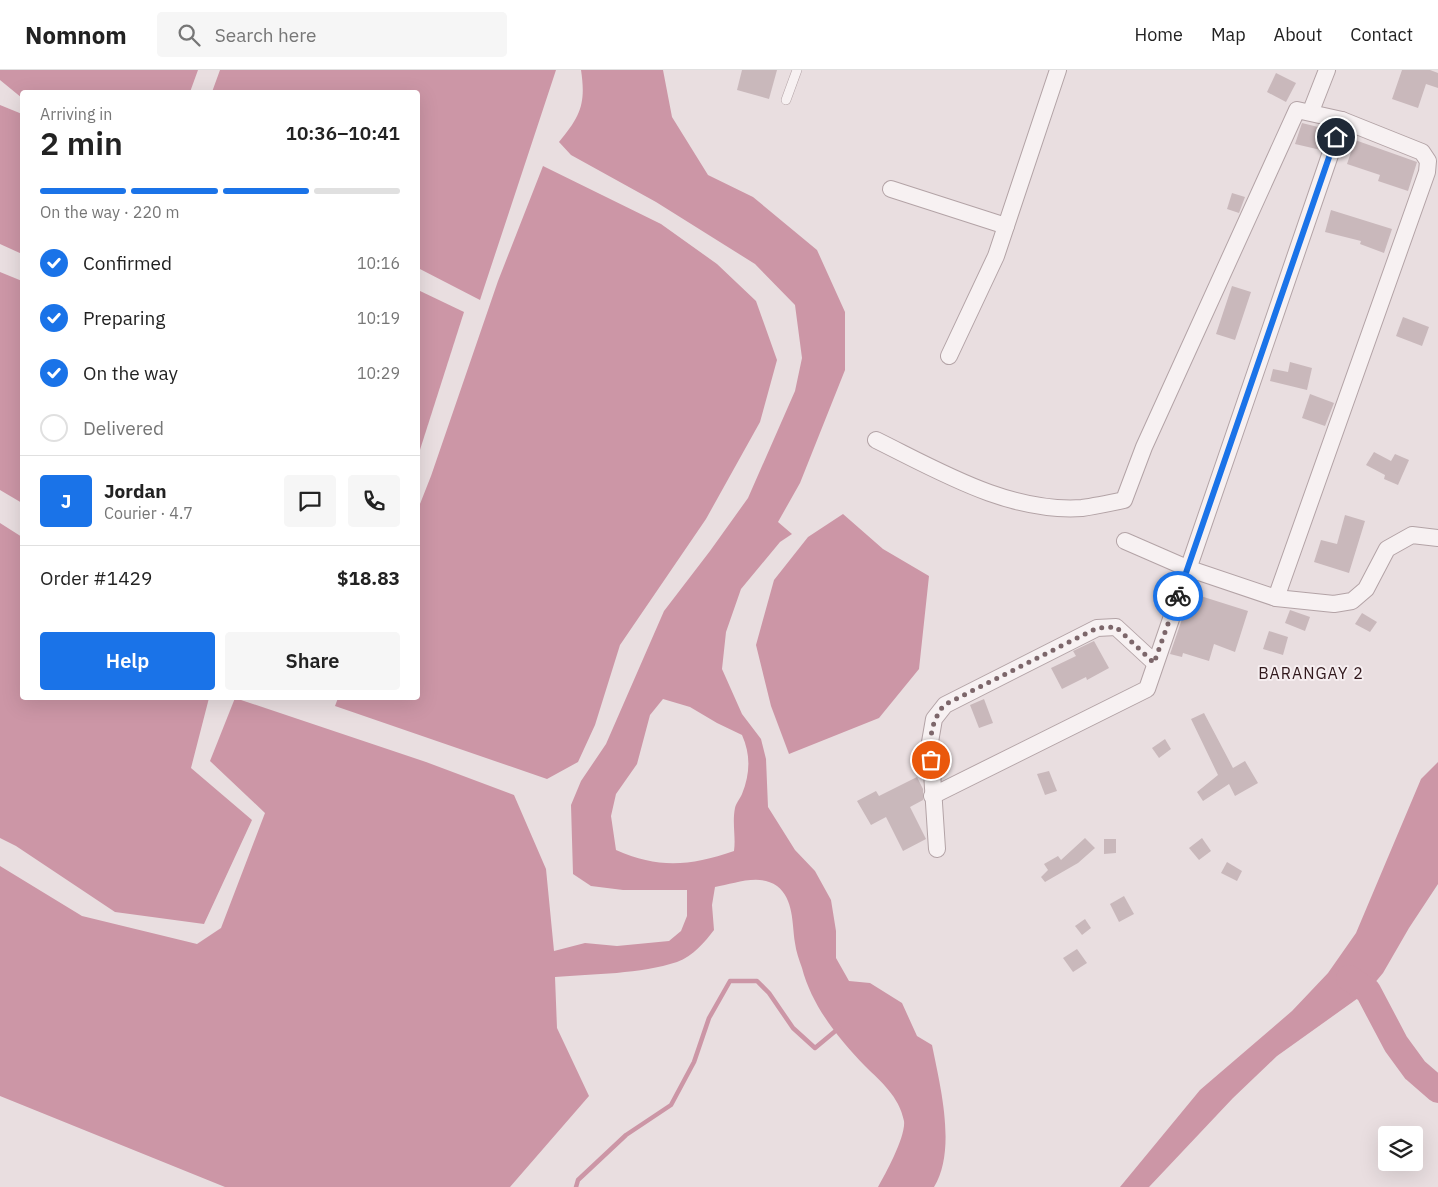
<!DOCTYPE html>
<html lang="en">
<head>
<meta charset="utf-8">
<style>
  :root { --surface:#fff; --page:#f6f6f6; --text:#222; --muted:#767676; --line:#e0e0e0; --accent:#1a73e8 }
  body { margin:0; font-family:"IBM Plex Sans",sans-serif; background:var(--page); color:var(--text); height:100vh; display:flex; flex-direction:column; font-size:19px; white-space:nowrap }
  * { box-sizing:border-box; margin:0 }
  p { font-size:16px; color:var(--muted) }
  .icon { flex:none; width:28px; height:28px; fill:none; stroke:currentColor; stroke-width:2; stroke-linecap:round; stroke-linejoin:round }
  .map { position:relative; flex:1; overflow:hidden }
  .drawer { position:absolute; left:20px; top:20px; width:400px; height:610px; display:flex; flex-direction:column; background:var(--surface); border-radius:5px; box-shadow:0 5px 20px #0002 }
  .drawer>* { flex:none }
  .controls { position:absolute; left:1378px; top:1056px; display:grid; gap:10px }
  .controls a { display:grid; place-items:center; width:45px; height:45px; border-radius:5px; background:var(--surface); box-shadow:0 5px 20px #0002; font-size:25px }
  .pin { position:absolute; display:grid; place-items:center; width:42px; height:42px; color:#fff; margin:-21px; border:2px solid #fff; border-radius:50%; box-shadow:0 1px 5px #0007 }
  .courier { position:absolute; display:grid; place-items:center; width:50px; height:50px; margin:-25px; border:4px solid #1a73e8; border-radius:50%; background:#fff; color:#222; box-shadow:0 1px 6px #0007 }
  .summary em { font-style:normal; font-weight:600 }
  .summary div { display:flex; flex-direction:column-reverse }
  .summary { display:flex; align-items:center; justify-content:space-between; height:85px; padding:0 20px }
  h1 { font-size:32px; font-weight:600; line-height:38px }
  .bar { display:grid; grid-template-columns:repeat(4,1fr); gap:8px 5px; align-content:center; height:60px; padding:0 20px }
  .bar i { height:6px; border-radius:4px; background:var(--line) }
  .bar .on { background:var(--accent) }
  .bar p { grid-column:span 4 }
  .line { display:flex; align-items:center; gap:12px; padding:0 20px; border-top:1px solid var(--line) }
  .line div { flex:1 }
  .round { display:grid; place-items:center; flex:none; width:52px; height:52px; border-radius:5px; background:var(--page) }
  ol { padding:0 20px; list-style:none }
  li { display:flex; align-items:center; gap:15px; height:55px }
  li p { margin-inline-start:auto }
  li .icon { padding:5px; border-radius:50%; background:var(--accent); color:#fff; stroke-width:4 }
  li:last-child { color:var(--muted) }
  li i { width:28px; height:28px; border:2px solid var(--line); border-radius:50% }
  .cta { display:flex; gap:10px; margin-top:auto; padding:10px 20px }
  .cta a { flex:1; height:58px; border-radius:5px; background:var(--accent); color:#fff; font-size:20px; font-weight:600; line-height:58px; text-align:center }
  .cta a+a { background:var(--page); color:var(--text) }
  header { display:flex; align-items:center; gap:30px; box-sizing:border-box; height:70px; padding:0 25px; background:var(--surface); border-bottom:1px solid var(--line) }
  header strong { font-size:24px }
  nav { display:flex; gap:28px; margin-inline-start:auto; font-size:18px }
  .search { width:350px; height:45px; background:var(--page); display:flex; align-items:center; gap:12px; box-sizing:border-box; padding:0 18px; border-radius:5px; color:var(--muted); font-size:19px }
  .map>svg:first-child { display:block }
  .water { fill:#cc96a6; fill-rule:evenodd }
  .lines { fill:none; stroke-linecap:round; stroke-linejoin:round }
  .stream { stroke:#cc96a6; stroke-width:4.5 }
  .river { stroke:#cc96a6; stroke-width:26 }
  .building { fill:#c9b8bb }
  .lane-casing { stroke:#b3a3a6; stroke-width:10 }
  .street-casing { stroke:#b3a3a6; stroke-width:18 }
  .lane { stroke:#f7f1f2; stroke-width:9 }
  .street { stroke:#f7f1f2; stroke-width:16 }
  .done { stroke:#7c666a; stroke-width:5; stroke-dasharray:0 9 }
  .route { stroke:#1a73e8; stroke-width:6 }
  .labels { text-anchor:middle; stroke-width:4; stroke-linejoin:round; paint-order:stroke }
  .quarter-label { font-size:16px; letter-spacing:1px; fill:#31181c; stroke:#f6eef0 }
</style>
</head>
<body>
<header>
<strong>Nomnom</strong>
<div class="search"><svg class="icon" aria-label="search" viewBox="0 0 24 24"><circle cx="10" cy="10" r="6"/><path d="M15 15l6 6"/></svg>Search here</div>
<nav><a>Home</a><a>Map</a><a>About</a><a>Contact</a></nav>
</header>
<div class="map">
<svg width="1438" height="1117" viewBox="0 0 1438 1117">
  <rect width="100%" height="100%" fill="#e9dee0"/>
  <g class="water">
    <path d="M0 0H198L190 22H22V28L0 10Z"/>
    <path d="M220 0H556L480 230 418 198V22H212Z"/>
    <path d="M581 0H663L672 47 708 105 753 127 817 180 845 242V300L800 413 778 452 792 464 780 472 741 519 726 562 722 599 742 644 761 669 766 689 768 737 795 780 815 801 831 830 836 861V888L849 911 870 913 902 933 917 966 932 975C940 1015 957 1080 934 1117H878C886 1103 906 1066 904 1051 899 1026 881 1012 865 996 838 968 812 936 802 898 799 890 796 881 795 873 792 854 794 829 777 816 759 803 734 814 715 817L712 835 714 860C705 872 693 886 677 892 641 904 593 904 555 907L557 958 589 1026 510 1117H225L0 1026V796L82 846 197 874 221 858 265 743 210 691 235 628 426 692 514 725 546 799 554 881 585 873 617 876 669 871 681 861 687 846V820H623L591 816 573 804 571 735 581 711 606 674 664 541 710 481 748 428 795 321 802 288 795 235 755 194 656 132 571 85 559 72C581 46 586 33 581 0ZM663 629 690 637 717 653 742 665C751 685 750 704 742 724 740 729 736 733 735 738 732 753 736 767 734 781 690 796 659 799 616 780L611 746 616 724 637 694 650 645Z"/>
    <path d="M0 35 22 44V184L0 174Z"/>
    <path d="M543 96 661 154 717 194 756 231 777 290 760 352 706 449 620 575 595 655 578 692 547 709 335 636 338 628H418V439L431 406 498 211Z"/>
    <path d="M0 202 22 211V433L0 420Z"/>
    <path d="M418 220 464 242 418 386Z"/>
    <path d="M843 444 883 479 929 506 919 599 879 648 789 684 771 636 756 575 774 510 808 467Z"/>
    <path d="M0 453 22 467V628H209L191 698 252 750 204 854 115 842 16 776 0 768Z"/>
    <path d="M1438 692V814L1409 858 1383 903 1368 921 1277 986 1233 1028 1149 1117H1120L1200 1020 1292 941 1328 903 1356 863 1421 709Z"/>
  </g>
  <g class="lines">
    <path class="stream" d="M576 1117 578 1110 626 1065 671 1035 694 992 709 948 730 911H757L769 923 793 958 815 978 839 958"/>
    <path class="river" d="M1349 908 1368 921 1396 974 1415 1000 1438 1020"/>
  </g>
  <g class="building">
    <path d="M742 0H777L769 29 737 20Z"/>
    <path d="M1402 0H1430L1438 3V18L1426 14 1418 38 1392 29Z"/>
    <path d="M1276 3 1296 13 1286 32 1267 22Z"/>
    <path d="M1302 53 1326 59 1321 80 1295 74Z"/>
    <path d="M1355 70 1417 92 1408 121 1378 111 1380 105 1347 94Z"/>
    <path d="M1232 123 1245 127 1239 143 1227 139Z"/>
    <path d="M1331 140 1392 159 1384 183 1360 174 1361 171 1325 162Z"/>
    <path d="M1232 216 1251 222 1235 270 1216 264Z"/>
    <path d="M1403 247 1429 257 1422 276 1396 266Z"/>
    <path d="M1290 292 1312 298 1307 320 1270 311 1273 299 1288 302Z"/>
    <path d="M1310 324 1334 333 1325 356 1302 348Z"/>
    <path d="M1374 382 1391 391 1395 384 1409 390 1398 415 1384 409 1385 405 1366 395Z"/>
    <path d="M1345 445 1365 451 1349 503 1314 492 1321 470 1337 474Z"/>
    <path d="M1191 523 1248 541 1235 582 1214 574 1209 591 1183 583 1182 587 1170 584Z"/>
    <path d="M1290 540 1310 547 1305 561 1285 553Z"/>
    <path d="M1362 543 1377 552 1370 562 1355 554Z"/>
    <path d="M1269 561 1288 567 1283 585 1263 579Z"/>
    <path d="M1094 571 1109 598 1087 610 1086 607 1062 619 1051 598 1076 586 1073 581Z"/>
    <path d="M984 629 993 653 979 658 970 635Z"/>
    <path d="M1204 643 1233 698 1245 691 1258 713 1235 726 1229 714 1203 731 1197 722 1218 705 1191 649Z"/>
    <path d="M1165 669 1171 679 1159 688 1152 678Z"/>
    <path d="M1049 701 1057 721 1045 725 1037 704Z"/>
    <path d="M917 707 923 719V730L910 737 926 769 903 781 886 747 871 755 857 731 876 721 879 726Z"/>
    <path d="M1085 768 1095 778 1078 793 1045 812 1041 807 1048 800 1044 794 1058 786 1061 790Z"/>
    <path d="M1202 768 1211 781 1199 790 1189 778Z"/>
    <path d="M1104 769H1116V783L1104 784Z"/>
    <path d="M1227 792 1242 801 1237 811 1221 803Z"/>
    <path d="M1124 826 1134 844 1119 852 1110 834Z"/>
    <path d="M1085 849 1091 858 1082 865 1075 856Z"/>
    <path d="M1077 879 1087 893 1073 902 1063 888Z"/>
  </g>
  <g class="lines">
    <g class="lane-casing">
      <path id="lane" d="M786 30 797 0"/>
    </g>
    <g class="street-casing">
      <g id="street">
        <path d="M1311 41 1327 0"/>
        <path d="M891 119 1006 156"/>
        <path d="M949 286 996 186 1058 0"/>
        <path d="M876 370C939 401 1009 443 1082 438 1096 436 1110 433 1124 430L1144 377 1297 40 1342 50 1422 82 1428 91 1427 102 1276 528"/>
        <path d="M1125 471 1187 498 1276 528 1334 534 1352 531 1366 519 1387 479 1412 465 1438 468"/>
        <path d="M932 726 1147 619 1342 50"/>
        <path d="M937 779 930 672 934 649 945 635 1097 558 1116 557 1155 593"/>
      </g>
    </g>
    <use href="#lane" class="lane"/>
    <use href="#street" class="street"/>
  </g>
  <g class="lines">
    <path class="done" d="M931 690C930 667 930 654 944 635L1097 558 1116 557 1154 593 1178 526"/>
    <path class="route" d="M1178 526 1336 67"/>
  </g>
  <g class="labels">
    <g class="quarter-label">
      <text x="1311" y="609">BARANGAY 2</text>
    </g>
  </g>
</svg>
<div class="controls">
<a><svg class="icon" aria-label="layers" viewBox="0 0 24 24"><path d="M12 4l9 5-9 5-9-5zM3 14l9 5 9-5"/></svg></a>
</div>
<div class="pin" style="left:931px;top:690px;background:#ea580c"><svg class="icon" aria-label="bag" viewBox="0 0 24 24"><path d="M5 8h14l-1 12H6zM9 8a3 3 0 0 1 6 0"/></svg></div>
<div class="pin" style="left:1336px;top:67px;background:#1f2937"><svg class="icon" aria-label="home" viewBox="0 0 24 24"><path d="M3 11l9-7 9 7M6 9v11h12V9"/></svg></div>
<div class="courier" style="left:1178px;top:526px"><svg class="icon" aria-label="bike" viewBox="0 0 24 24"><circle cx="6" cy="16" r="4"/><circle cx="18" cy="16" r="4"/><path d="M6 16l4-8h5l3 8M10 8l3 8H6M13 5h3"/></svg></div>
<section class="drawer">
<div class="summary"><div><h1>2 min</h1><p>Arriving in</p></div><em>10:36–10:41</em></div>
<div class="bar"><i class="on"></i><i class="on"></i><i class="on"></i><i></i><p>On the way · 220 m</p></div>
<ol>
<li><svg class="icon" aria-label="check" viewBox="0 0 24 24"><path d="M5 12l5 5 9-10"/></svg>Confirmed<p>10:16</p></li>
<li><svg class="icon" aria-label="check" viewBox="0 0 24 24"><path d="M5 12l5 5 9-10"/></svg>Preparing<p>10:19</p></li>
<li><svg class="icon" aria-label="check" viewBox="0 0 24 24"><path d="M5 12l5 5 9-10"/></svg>On the way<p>10:29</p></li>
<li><i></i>Delivered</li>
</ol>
<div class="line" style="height:90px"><b class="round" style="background:var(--accent);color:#fff">J</b><div><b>Jordan</b><p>Courier · 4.7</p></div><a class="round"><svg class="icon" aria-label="chat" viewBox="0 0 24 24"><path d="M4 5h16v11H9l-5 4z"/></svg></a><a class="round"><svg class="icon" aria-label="phone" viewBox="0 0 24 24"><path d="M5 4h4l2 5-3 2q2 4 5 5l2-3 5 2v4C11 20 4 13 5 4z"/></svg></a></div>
<div class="line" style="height:65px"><div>Order #1429</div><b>$18.83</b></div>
<div class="cta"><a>Help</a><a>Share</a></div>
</section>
</div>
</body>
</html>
